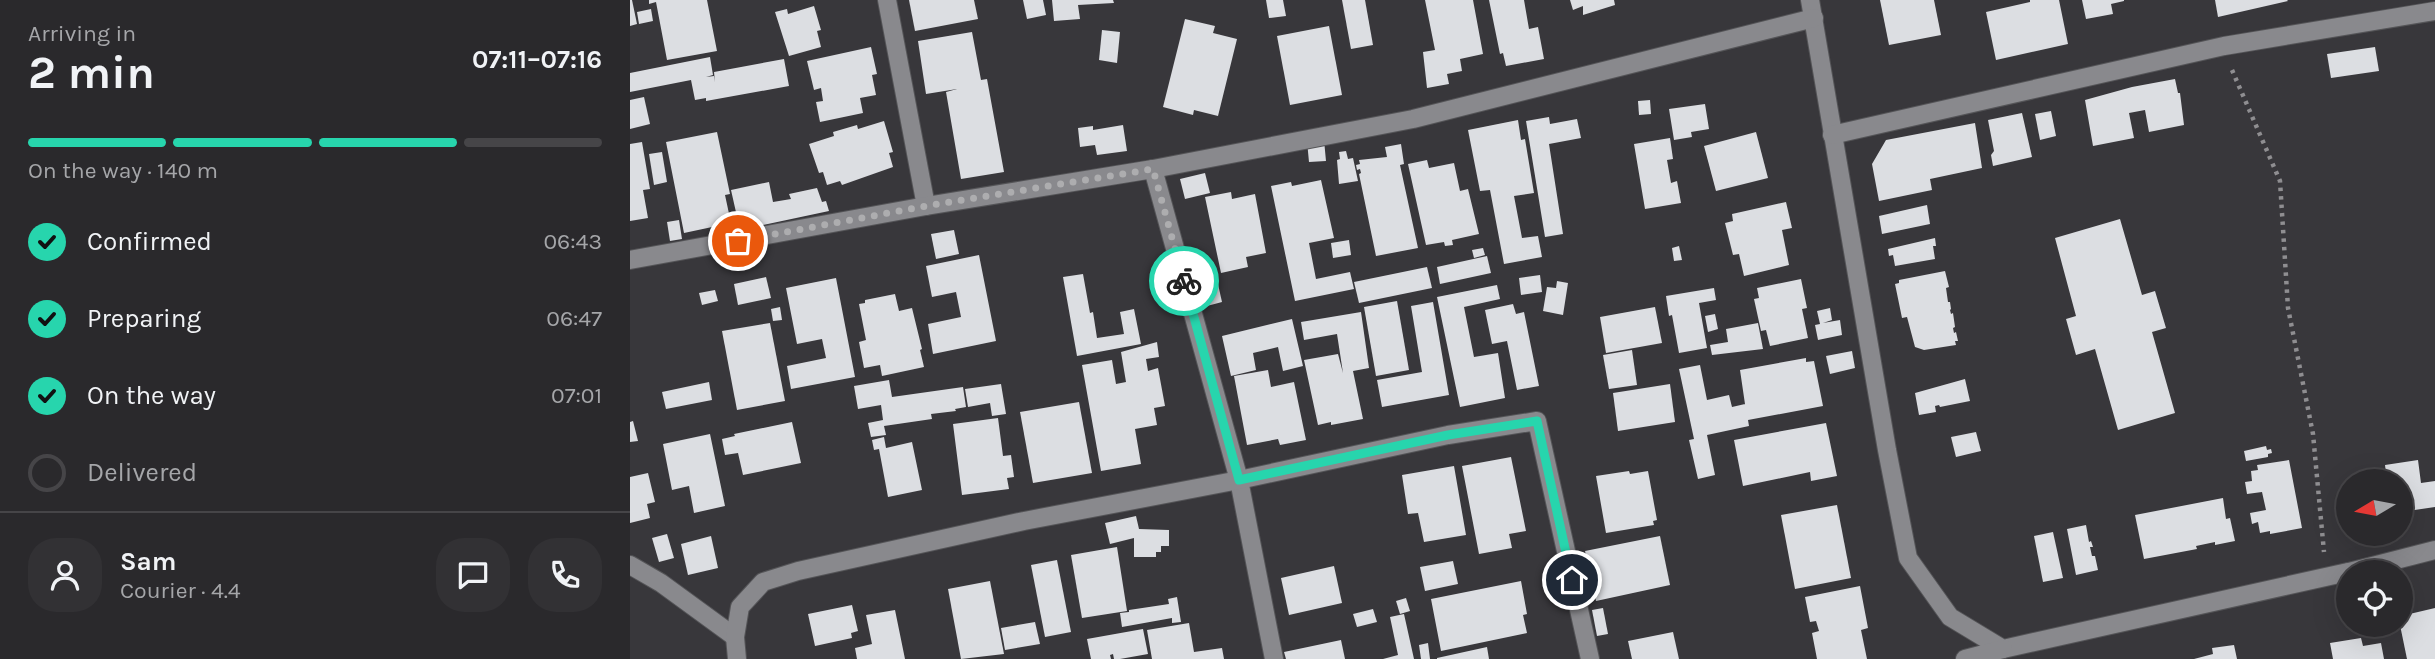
<!DOCTYPE html>
<html lang="en">
<head>
<meta charset="utf-8">
<style>
  :root { --surface:#2a292c; --page:#323134; --text:#f1f3f6; --muted:#a5a6a9; --line:#464548; --accent:#27d5ad }
  body { margin:0; font-family:Karla,sans-serif; background:var(--page); color:var(--text); height:100vh; display:flex; flex-direction:column; font-size:26px; white-space:nowrap }
  * { box-sizing:border-box; margin:0 }
  p { font-size:23px; color:var(--muted) }
  .icon { flex:none; width:38px; height:38px; fill:none; stroke:currentColor; stroke-width:2; stroke-linecap:round; stroke-linejoin:round }
  .map { position:relative; flex:1; overflow:hidden }
  .details { display:flex; flex-direction:column; background:var(--surface); width:630px }
  .details>* { flex:none }
  .needle { width:46px; rotate:260deg }
  .tools { position:absolute; left:1706px; top:469px; display:grid; gap:14px }
  .tools a { display:grid; place-items:center; width:77px; height:77px; border-radius:50%; background:var(--surface); box-shadow:0 7px 28px #0002,0 0 0 2px var(--line); font-size:35px }
  .pin { position:absolute; display:grid; place-items:center; width:60px; height:60px; color:#fff; margin:-30px; border:4px solid #fff; border-radius:50%; box-shadow:0 2px 7px #0007 }
  .courier { position:absolute; display:grid; place-items:center; width:70px; height:70px; margin:-35px; border:5px solid #27d5ad; border-radius:50%; background:#fff; color:#222; box-shadow:0 2px 9px #0007 }
  .summary em { font-style:normal; font-weight:700 }
  .summary div { display:flex; flex-direction:column-reverse }
  .summary { display:flex; align-items:center; justify-content:space-between; height:119px; padding:0 28px }
  h1 { font-size:46px; font-weight:700; line-height:52px }
  .bar { display:grid; grid-template-columns:repeat(4,1fr); gap:10px 7px; align-content:center; height:84px; padding:0 28px }
  .bar i { height:9px; border-radius:5px; background:var(--line) }
  .bar .on { background:var(--accent) }
  .bar p { grid-column:span 4 }
  .line { display:flex; align-items:center; gap:18px; padding:0 28px; border-top:2px solid var(--line) }
  .line div { flex:1 }
  .round { display:grid; place-items:center; flex:none; width:74px; height:74px; border-radius:28px; background:var(--page) }
  ol { padding:0 28px; list-style:none }
  li { display:flex; align-items:center; gap:21px; height:77px }
  li p { margin-inline-start:auto }
  li .icon { padding:7px; border-radius:50%; background:var(--accent); color:#111; stroke-width:4 }
  li:last-child { color:var(--muted) }
  li i { width:38px; height:38px; border:4px solid var(--line); border-radius:50% }
  main { display:flex; flex:1; min-height:0 }
  .map>svg:first-child { display:block }
  .building { fill:#dcdee2 }
  .lines { fill:none; stroke-linecap:round; stroke-linejoin:round }
  .minor-casing { stroke:#545457; stroke-width:20 }
  .path { stroke:#8f8e91; stroke-width:4.5; stroke-dasharray:3.5 5; stroke-linecap:butt }
  .minor { stroke:#89898d; stroke-width:18 }
  .done { stroke:#adadaf; stroke-width:7; stroke-dasharray:0 12.6 }
  .route { stroke:#27d5ad; stroke-width:9 }
</style>
</head>
<body>
<main>
<section class="details">
<div class="summary"><div><h1>2 min</h1><p>Arriving in</p></div><em>07:11–07:16</em></div>
<div class="bar"><i class="on"></i><i class="on"></i><i class="on"></i><i></i><p>On the way · 140 m</p></div>
<ol>
<li><svg class="icon" aria-label="check" viewBox="0 0 24 24"><path d="M5 12l5 5 9-10"/></svg>Confirmed<p>06:43</p></li>
<li><svg class="icon" aria-label="check" viewBox="0 0 24 24"><path d="M5 12l5 5 9-10"/></svg>Preparing<p>06:47</p></li>
<li><svg class="icon" aria-label="check" viewBox="0 0 24 24"><path d="M5 12l5 5 9-10"/></svg>On the way<p>07:01</p></li>
<li><i></i>Delivered</li>
</ol>
<div class="line" style="height:126px"><a class="round"><svg class="icon" aria-label="person" viewBox="0 0 24 24"><circle cx="12" cy="8" r="4"/><path d="M4 21q1-7 8-7t8 7"/></svg></a><div><b>Sam</b><p>Courier · 4.4</p></div><a class="round"><svg class="icon" aria-label="chat" viewBox="0 0 24 24"><path d="M4 5h16v11H9l-5 4z"/></svg></a><a class="round"><svg class="icon" aria-label="phone" viewBox="0 0 24 24"><path d="M5 4h4l2 5-3 2q2 4 5 5l2-3 5 2v4C11 20 4 13 5 4z"/></svg></a></div>
</section>
<div class="map">
<svg width="1805" height="659" viewBox="0 0 1805 659">
  <rect width="100%" height="100%" fill="#38373b"/>
  <g class="building">
    <path d="M0 0H2L7 24 0 26Z"/>
    <path d="M19 0H77L87 51 37 60 26 2 19 4Z"/>
    <path d="M279 0H344L348 19 285 31Z"/>
    <path d="M393 0H413L416 15 397 19Z"/>
    <path d="M422 0H483L484 3 448 5 450 19 424 21Z"/>
    <path d="M636 0H653L656 16 639 18Z"/>
    <path d="M712 0H735L743 45 721 49Z"/>
    <path d="M795 0H843L853 54 830 59 832 71 817 74 819 84 797 88 793 52 805 50Z"/>
    <path d="M859 0H894L899 29 908 27 914 59 876 66 873 53 870 54Z"/>
    <path d="M940 0H984L985 5 953 15V6L943 10Z"/>
    <path d="M1250 0H1304L1311 35 1259 45Z"/>
    <path d="M1400 0H1429L1438 44 1366 60 1356 12 1400 2Z"/>
    <path d="M1452 0H1494V1L1481 4 1483 14 1456 19Z"/>
    <path d="M1585 0H1657L1658 1 1588 17Z"/>
    <path d="M184 6 191 30 187 31 191 47 159 56 145 12 157 9 158 14Z"/>
    <path d="M21 9 23 21 9 24 7 12Z"/>
    <path d="M555 19 585 26 583 33 607 39 588 116 564 110 563 115 533 107Z"/>
    <path d="M699 26 712 95 660 105 647 36Z"/>
    <path d="M472 30 490 32 487 63 469 60Z"/>
    <path d="M342 32 351 80 357 79 374 172 331 179 316 92 327 89 296 94 288 41Z"/>
    <path d="M241 47 247 74 242 75 246 95 230 98 233 113 190 122 186 102 193 101 191 88 184 90 177 61Z"/>
    <path d="M1745 47 1749 71 1701 78 1697 54Z"/>
    <path d="M80 57 83 75 76 77 84 76 85 82 84 72 154 59 159 86 76 101V98L65 100 61 80 0 92V73Z"/>
    <path d="M1545 79 1548 93H1550L1554 125 1519 132 1515 110 1499 113 1504 138 1463 146 1455 100 1502 87Z"/>
    <path d="M14 97 20 124 0 129V100Z"/>
    <path d="M1020 100 1021 114 1009 115 1008 101Z"/>
    <path d="M1075 104 1079 129 1061 132 1062 137 1044 140 1039 109Z"/>
    <path d="M1421 111 1426 136 1410 140 1405 114Z"/>
    <path d="M1392 113 1402 157 1363 166 1361 155 1364 151 1358 120Z"/>
    <path d="M919 117 920 124 947 119 951 138 919 144 933 234 915 237 896 121Z"/>
    <path d="M888 120 891 140 895 139 904 193 884 196 892 238 908 236 912 257 874 264 860 190 850 191 838 130Z"/>
    <path d="M254 121 263 152 259 153 263 167 212 185 210 181 197 185 193 172 189 173 179 144 204 136 203 132 227 125 228 129Z"/>
    <path d="M1345 123 1352 168 1300 179 1302 190 1249 201 1242 164 1256 140Z"/>
    <path d="M493 125 497 151 467 155 465 145 450 147 448 128 463 126V130Z"/>
    <path d="M87 132 100 194 95 195 101 223 54 233 36 142Z"/>
    <path d="M1126 132 1138 178 1086 191 1074 146Z"/>
    <path d="M1040 138 1043 159 1037 160 1041 183 1047 181 1051 203 1015 209 1004 144Z"/>
    <path d="M694 140 696 161 679 162 677 141Z"/>
    <path d="M12 142 20 189 13 190 18 218 0 221V144Z"/>
    <path d="M771 144 774 164 770 165 788 248 746 256 729 174 731 173 730 169 727 170 726 165 730 164 729 160 757 157 755 147Z"/>
    <path d="M716 151 718 159 723 158 728 181 709 184 707 160 710 159 709 152Z"/>
    <path d="M32 152 37 182 24 185 19 154Z"/>
    <path d="M797 160 799 168 824 163 830 191 838 189 849 234 822 240 823 245 815 246 814 242 796 245 778 164Z"/>
    <path d="M575 173 580 193 555 199 550 179Z"/>
    <path d="M691 180 704 238 679 243 686 279 720 272 724 289 665 301 641 186 661 182 662 186Z"/>
    <path d="M139 182 143 202 161 199 159 194 187 188 192 202 196 201 199 211 110 230 101 190Z"/>
    <path d="M601 192 602 199 625 194 636 253 616 257 618 267 591 273 575 197Z"/>
    <path d="M1156 202 1162 228 1152 230 1159 265 1114 276 1109 254 1103 255 1095 223 1103 221 1102 214Z"/>
    <path d="M1297 205 1300 224 1252 234 1249 216Z"/>
    <path d="M1490 219 1512 295 1525 291 1536 328 1522 332 1545 413 1488 430 1465 349 1446 355 1436 319 1446 316 1425 238Z"/>
    <path d="M49 220 52 239 40 241 37 222Z"/>
    <path d="M324 230 329 254 306 259 301 234Z"/>
    <path d="M1305 238 1306 246H1303L1305 259 1265 266 1263 255 1259 256 1258 249Z"/>
    <path d="M719 240 721 255 703 258 701 243Z"/>
    <path d="M1049 246 1052 260 1044 261 1042 248Z"/>
    <path d="M853 248 855 255 844 258 842 250Z"/>
    <path d="M349 255 366 341 303 354 298 324 331 317 326 292 302 297 296 266Z"/>
    <path d="M857 256 861 273 810 284 807 267Z"/>
    <path d="M583 262 592 302 577 306 568 265Z"/>
    <path d="M797 267 802 288 729 303 724 282Z"/>
    <path d="M1315 271 1319 287 1316 288 1318 302H1320L1321 309 1320 310 1321 314 1323 313 1325 327 1323 328 1324 333 1326 332 1328 341H1325L1326 345 1294 350 1285 347 1277 317 1272 318 1265 284 1269 283V280Z"/>
    <path d="M453 274 460 313 463 312 467 338 494 334 490 312 504 309 511 344 447 356 433 277Z"/>
    <path d="M910 275 912 292 891 295 889 278Z"/>
    <path d="M136 277 141 298 108 305 104 284Z"/>
    <path d="M206 278 225 377 161 389 157 366 196 358 192 339 167 344 156 288Z"/>
    <path d="M1171 279 1177 308 1172 309 1178 338 1140 346 1136 330 1131 331 1124 299 1129 298 1127 288Z"/>
    <path d="M927 281 938 283 933 315 913 311 917 287 926 288Z"/>
    <path d="M867 285 870 299 834 307 844 357 868 353 875 398 830 407 807 297Z"/>
    <path d="M1084 288 1086 300 1069 303 1077 348 1049 353 1042 315 1039 316 1036 296Z"/>
    <path d="M85 290 88 301 72 305 69 293Z"/>
    <path d="M265 294 269 311 282 308 292 349 290 350 294 367 252 376 250 365 234 368 229 342 236 340 229 304 235 303V300Z"/>
    <path d="M767 301 779 370 746 376 734 307Z"/>
    <path d="M803 302 819 395 752 407 747 380 792 372 781 306Z"/>
    <path d="M883 304 886 314 894 312 909 386 887 390 877 341 862 344 855 310Z"/>
    <path d="M150 307 152 320 143 321 141 309Z"/>
    <path d="M1025 307 1032 343 976 353 970 317Z"/>
    <path d="M1200 308 1202 320 1193 323 1210 320 1212 335 1188 340 1185 325 1190 324 1187 311Z"/>
    <path d="M731 312 739 368 723 371 733 419 701 425V422L688 425 674 360 708 354 713 373 707 334 674 340 671 322Z"/>
    <path d="M1085 314 1088 329 1078 332 1075 316Z"/>
    <path d="M662 319 673 366 653 371 648 347 623 353 626 370 601 376 592 336Z"/>
    <path d="M140 323 155 401 107 410 92 331Z"/>
    <path d="M1128 323 1133 349 1082 355 1080 345 1098 342 1096 329Z"/>
    <path d="M527 342 529 357 516 359 518 371 528 368 535 406 524 408 527 425 505 429 511 464 471 471 452 365 482 360 486 384 496 382 491 352Z"/>
    <path d="M1002 350 1007 385 979 389 973 355Z"/>
    <path d="M1222 351 1225 368 1200 374 1196 356Z"/>
    <path d="M1176 358V362L1184 361 1193 406 1118 420 1119 426 1077 435 1085 475 1068 479 1059 440 1064 439 1049 369 1070 365 1077 400 1099 395 1102 407 1115 404 1116 411 1110 370Z"/>
    <path d="M638 370 641 387 664 382 676 440 650 445 648 439 617 445 604 376Z"/>
    <path d="M1335 379 1340 401 1310 407 1309 405 1305 406 1306 412 1289 415 1285 393Z"/>
    <path d="M259 380 262 397 333 387 336 407 325 409 326 411 301 414 302 419 254 426 256 435 241 437 238 423 253 420 251 405 228 409 224 386Z"/>
    <path d="M79 382 82 400 36 409 32 392Z"/>
    <path d="M371 384 376 414 362 416 360 403 338 407 335 389Z"/>
    <path d="M1040 384 1045 422 988 431 983 393Z"/>
    <path d="M449 402 462 473 403 483 390 412Z"/>
    <path d="M368 418 373 456 381 455 384 477 377 478 379 489 332 495 323 424Z"/>
    <path d="M3 421 8 441 0 442V422Z"/>
    <path d="M162 422 171 463 113 475 108 453 95 455 92 439 105 436 104 434Z"/>
    <path d="M1196 423 1207 476 1181 481 1180 472 1113 486 1104 440Z"/>
    <path d="M1346 432 1351 451 1326 457 1321 437Z"/>
    <path d="M80 434 95 506 64 513 59 486 42 490 33 444Z"/>
    <path d="M254 437 256 448 282 442 292 490 258 497 249 449 244 450 242 440Z"/>
    <path d="M1636 446 1637 450 1641 449 1642 453 1638 454V457L1616 461 1614 451Z"/>
    <path d="M881 457 896 531 879 534 882 548 849 554 832 466Z"/>
    <path d="M1659 460 1672 528 1640 534V531L1630 533 1628 522 1622 524 1620 513 1636 510 1632 492 1617 494 1615 482 1622 481 1621 471 1628 470 1627 465Z"/>
    <path d="M1788 460 1791 483 1805 481V507L1771 512V481H1757L1755 465Z"/>
    <path d="M824 466 836 535 794 542 788 513 778 514 772 475Z"/>
    <path d="M999 471 1000 474 1018 471 1027 520 1023 521 1024 525 976 533 966 476Z"/>
    <path d="M18 473 25 502 17 504 20 518 0 523V477Z"/>
    <path d="M1718 489V521H1717L1715 507 1711 508 1707 493H1711L1710 490Z"/>
    <path d="M1593 498 1596 519 1600 518 1605 541 1585 545V542L1566 546 1567 549 1514 559 1505 515Z"/>
    <path d="M1207 505 1221 578 1165 589 1151 515Z"/>
    <path d="M506 516 509 529 539 530V546H531V552H526V557H504V538L480 544 475 523Z"/>
    <path d="M1456 525 1459 542 1461 541 1463 547H1460L1462 556H1465L1468 570 1446 575 1437 529Z"/>
    <path d="M1423 532 1433 578 1413 582 1404 536Z"/>
    <path d="M37 534 44 558 29 562 22 538Z"/>
    <path d="M81 536 88 568 58 575 51 544Z"/>
    <path d="M1030 536 1040 585 966 601 955 551Z"/>
    <path d="M487 547 497 611 452 618 441 555Z"/>
    <path d="M427 560 441 632 415 637 401 565Z"/>
    <path d="M823 561 828 584 795 591 790 567Z"/>
    <path d="M704 566 712 603 659 615 651 578Z"/>
    <path d="M360 581 374 654 331 659 318 589Z"/>
    <path d="M891 581 897 614 893 615 897 633 811 651 801 599Z"/>
    <path d="M1230 586 1238 628 1231 630 1237 659H1187L1182 633 1189 631 1186 621 1180 622 1175 597Z"/>
    <path d="M547 597 551 622 542 623V618L492 627 490 613 499 612V610L539 604 538 599Z"/>
    <path d="M776 598 780 611 770 614 766 601Z"/>
    <path d="M222 605 228 631 221 633 222 638 185 646 178 614Z"/>
    <path d="M973 608 978 634 967 636 962 610Z"/>
    <path d="M1805 608V659H1777L1770 625 1771 616Z"/>
    <path d="M743 609 747 622 727 627 723 614Z"/>
    <path d="M265 610 275 659H227L225 648 242 644 236 615Z"/>
    <path d="M774 614 784 659H753L768 655 760 617Z"/>
    <path d="M405 622 410 644 375 650 371 628Z"/>
    <path d="M559 623 564 652 592 648 594 659H522L517 630Z"/>
    <path d="M1729 625H1761V626L1731 633Z"/>
    <path d="M513 629 518 654 490 659H484L483 654 480 655 481 659H461L457 639Z"/>
    <path d="M1043 632 1049 659H1002L998 641Z"/>
    <path d="M1731 638 1733 646 1751 643 1754 659H1703L1700 643Z"/>
    <path d="M711 640 715 659H656L654 652Z"/>
    <path d="M798 643 800 659H791L789 645Z"/>
    <path d="M1604 645 1607 659H1564L1583 654 1582 648Z"/>
    <path d="M857 647 859 659H807V658Z"/>
  </g>
  <g class="lines">
    <g class="minor-casing">
      <g id="minor">
        <path d="M257 0 296 206"/>
        <path d="M1180 0 1257 450 1278 558 1320 617 1373 649 1718 572"/>
        <path d="M1202 135 1594 46 1805 11"/>
        <path d="M523 169 609 480 644 659"/>
        <path d="M0 260 296 206 523 169 783 119 1184 18"/>
        <path d="M0 565 31 583 105 637"/>
        <path d="M1719 572 1805 550"/>
        <path d="M107 659 105 637 110 607 133 582 168 571 394 521 609 480 818 435 907 421 960 659"/>
        <path d="M1335 659 1373 649"/>
      </g>
    </g>
    <path class="path" d="M1602 70 1650 181 1658 308 1683 434 1694 552"/>
    <use href="#minor" class="minor"/>
  </g>
  <g class="lines">
    <path class="done" d="M108 241 296 206 523 169 554 281"/>
    <path class="route" d="M554 281 609 480 818 435 907 421 942 580"/>
  </g>
</svg>
<div class="tools">
<a><svg class="needle" viewBox="-14 -14 28 28"><path d="M0-13l5 13h-10z" fill="#e53935"/><path d="M0 13l5-13h-10z" fill="#a5a6a9"/></svg></a>
<a><svg class="icon" aria-label="locate" viewBox="0 0 24 24"><circle cx="12" cy="12" r="6"/><path d="M12 2v4M12 18v4M2 12h4M18 12h4"/></svg></a>
</div>
<div class="pin" style="left:108px;top:241px;background:#ea580c"><svg class="icon" aria-label="bag" viewBox="0 0 24 24"><path d="M5 8h14l-1 12H6zM9 8a3 3 0 0 1 6 0"/></svg></div>
<div class="pin" style="left:942px;top:580px;background:#1f2937"><svg class="icon" aria-label="home" viewBox="0 0 24 24"><path d="M3 11l9-7 9 7M6 9v11h12V9"/></svg></div>
<div class="courier" style="left:554px;top:281px"><svg class="icon" aria-label="bike" viewBox="0 0 24 24"><circle cx="6" cy="16" r="4"/><circle cx="18" cy="16" r="4"/><path d="M6 16l4-8h5l3 8M10 8l3 8H6M13 5h3"/></svg></div>
</div>
</main>
</body>
</html>
